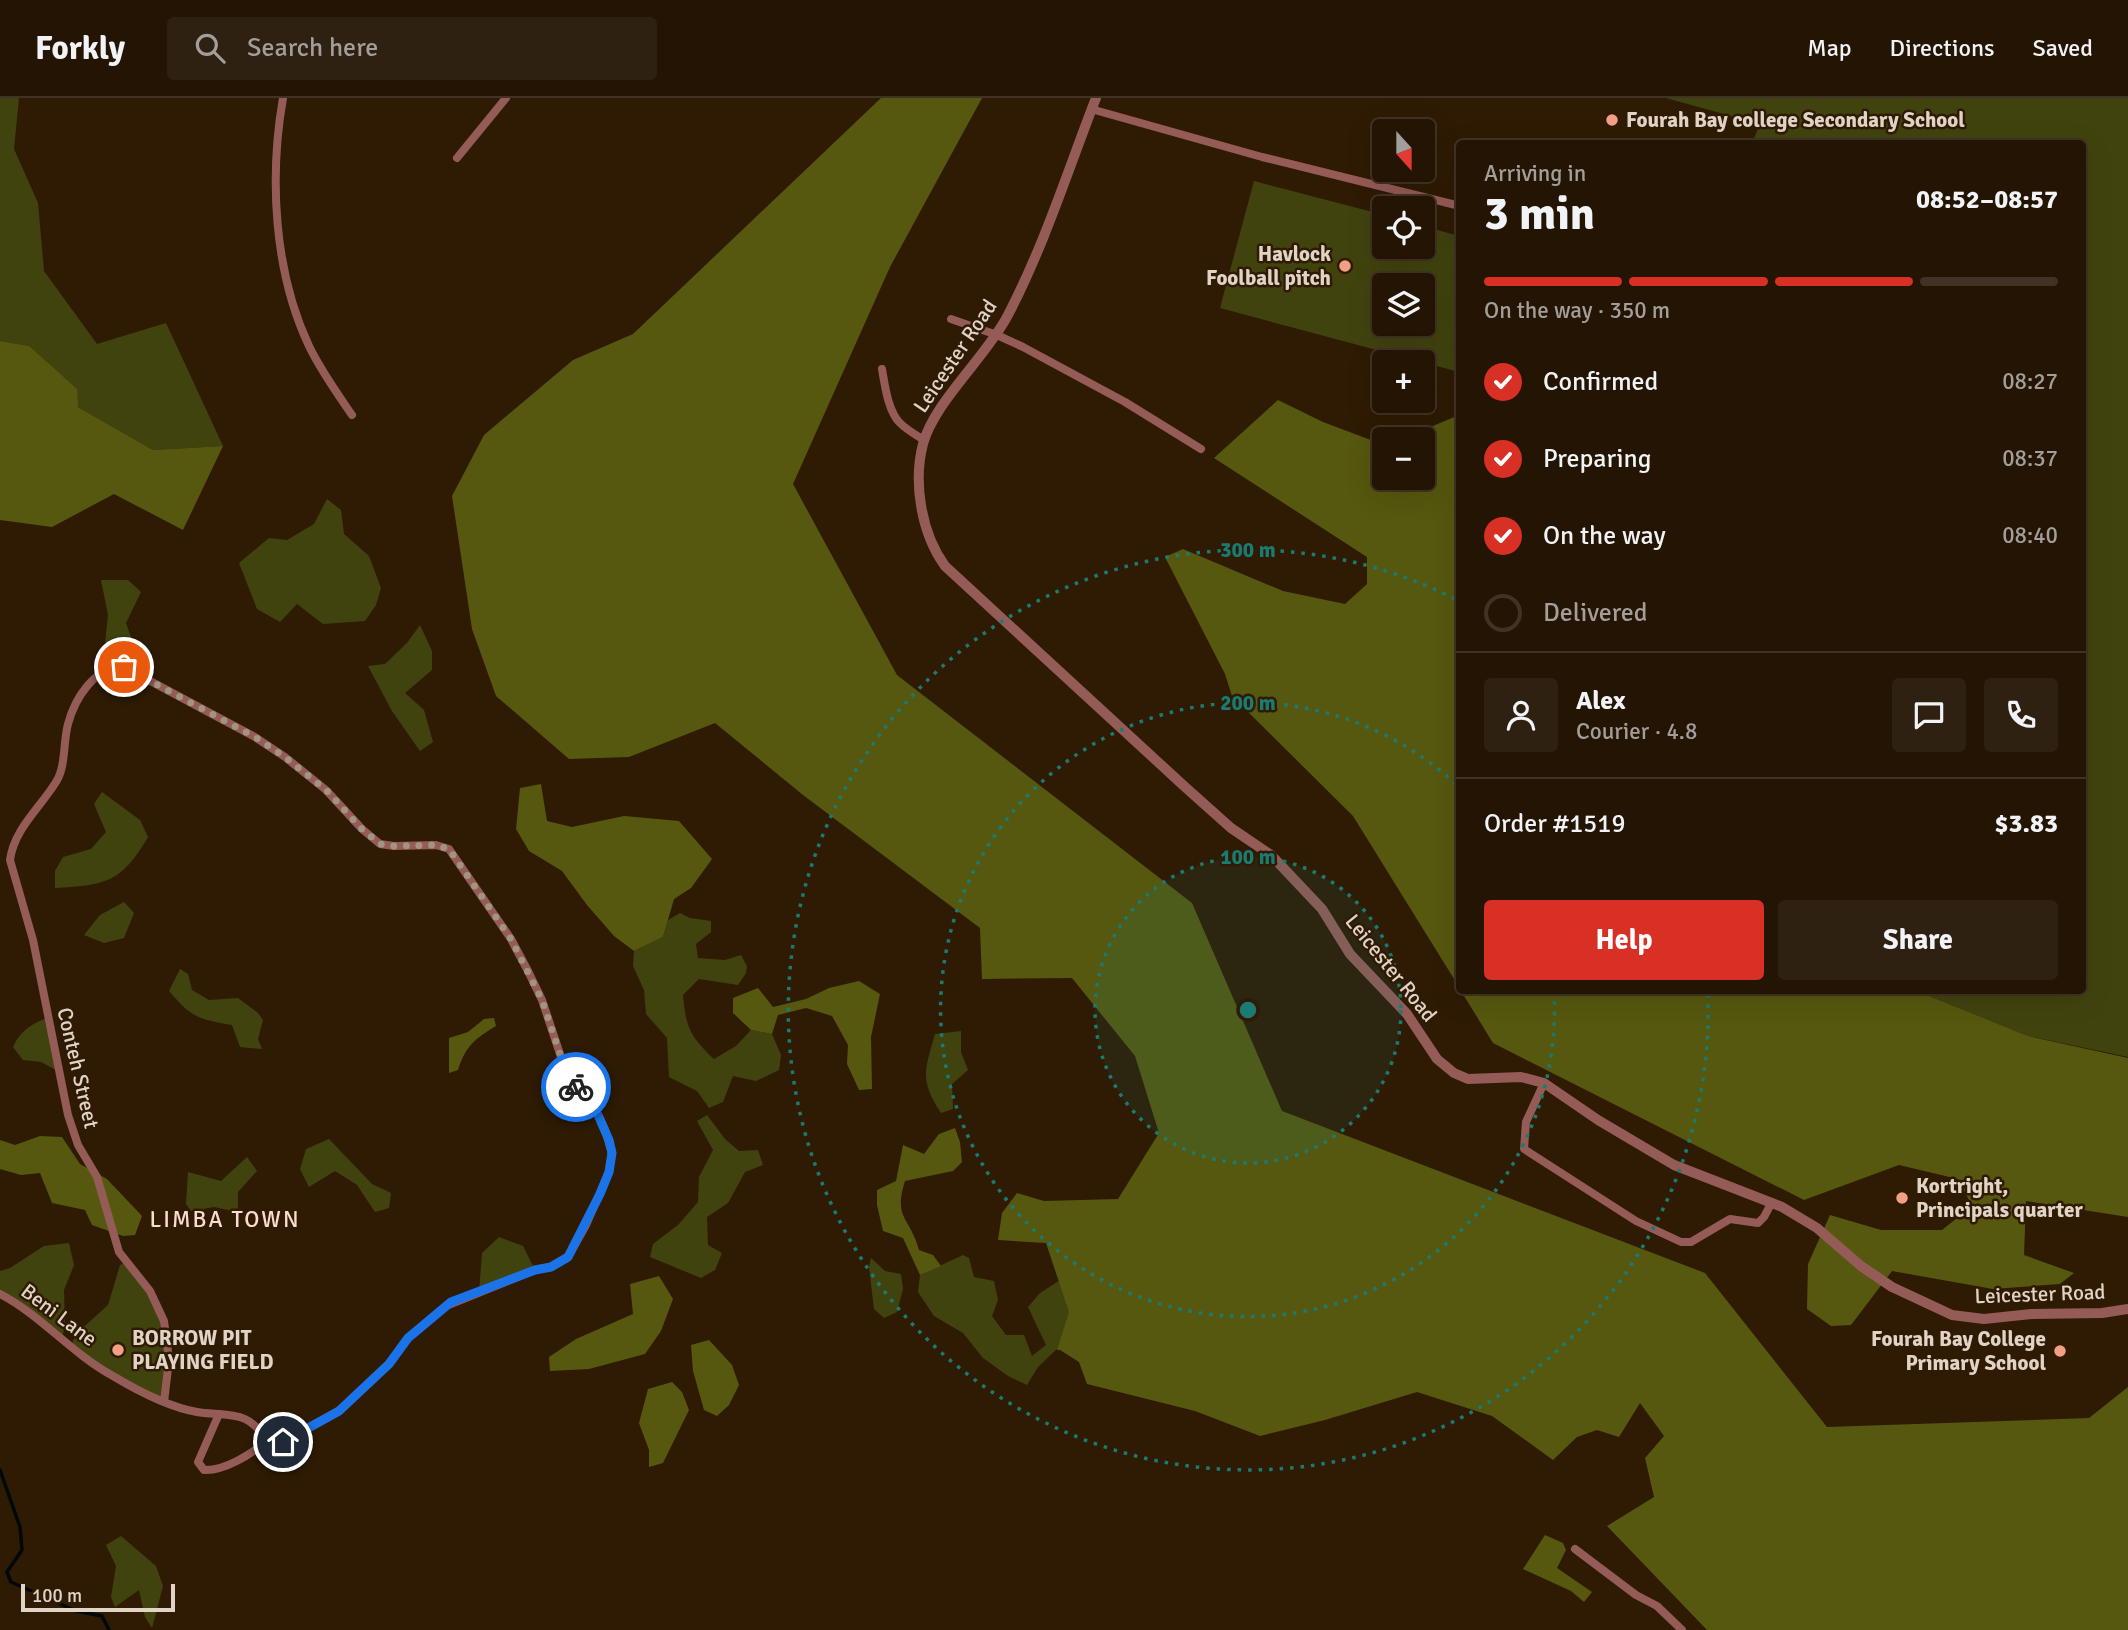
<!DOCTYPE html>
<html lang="en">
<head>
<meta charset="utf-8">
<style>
  :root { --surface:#231403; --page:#2f2112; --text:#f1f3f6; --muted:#a39e9a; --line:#403325; --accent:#d93025 }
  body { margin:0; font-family:Signika,sans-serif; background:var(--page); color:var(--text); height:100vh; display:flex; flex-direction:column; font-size:26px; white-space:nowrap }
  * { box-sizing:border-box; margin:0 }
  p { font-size:23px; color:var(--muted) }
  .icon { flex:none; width:38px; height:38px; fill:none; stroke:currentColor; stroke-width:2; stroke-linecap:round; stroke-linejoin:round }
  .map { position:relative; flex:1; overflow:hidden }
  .panel { position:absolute; left:1456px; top:42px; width:630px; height:854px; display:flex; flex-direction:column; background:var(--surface); border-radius:7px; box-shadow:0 7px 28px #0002,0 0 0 2px var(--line) }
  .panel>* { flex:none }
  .needle { width:46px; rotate:159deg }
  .tools { position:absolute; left:1372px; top:21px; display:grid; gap:14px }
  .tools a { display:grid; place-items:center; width:63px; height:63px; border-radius:7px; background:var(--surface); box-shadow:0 7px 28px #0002,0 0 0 2px var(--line); font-size:35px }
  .scale { position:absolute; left:21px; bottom:18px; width:154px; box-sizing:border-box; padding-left:7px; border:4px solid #e1d3c6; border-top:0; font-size:19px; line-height:24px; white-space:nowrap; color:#e1d3c6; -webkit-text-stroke:5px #2f1b04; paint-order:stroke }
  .pin { position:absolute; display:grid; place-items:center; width:60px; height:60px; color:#fff; margin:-30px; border:4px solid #fff; border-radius:50%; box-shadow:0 2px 7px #0007 }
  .courier { position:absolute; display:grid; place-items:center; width:70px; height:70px; margin:-35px; border:5px solid #1a73e8; border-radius:50%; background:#fff; color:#222; box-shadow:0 2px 9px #0007 }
  .headline em { font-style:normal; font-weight:800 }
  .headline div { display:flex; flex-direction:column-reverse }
  .headline { display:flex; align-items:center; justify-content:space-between; height:119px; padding:0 28px }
  h1 { font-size:46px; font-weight:800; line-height:52px }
  .bar { display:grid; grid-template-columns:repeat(4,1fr); gap:10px 7px; align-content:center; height:84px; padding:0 28px }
  .bar i { height:9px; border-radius:5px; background:var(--line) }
  .bar .selected { background:var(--accent) }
  .bar p { grid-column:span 4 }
  .line { display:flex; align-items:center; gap:18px; padding:0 28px; border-top:2px solid var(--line) }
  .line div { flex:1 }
  .round { display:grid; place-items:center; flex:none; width:74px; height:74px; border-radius:7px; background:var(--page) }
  ol { padding:0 28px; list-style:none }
  li { display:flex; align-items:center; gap:21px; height:77px }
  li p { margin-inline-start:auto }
  li .icon { padding:7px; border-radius:50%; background:var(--accent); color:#fff; stroke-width:4 }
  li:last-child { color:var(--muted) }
  li i { width:38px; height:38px; border:4px solid var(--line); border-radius:50% }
  .cta { display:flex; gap:14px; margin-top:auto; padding:14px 28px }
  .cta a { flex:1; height:80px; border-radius:7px; background:var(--accent); color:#fff; font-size:28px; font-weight:800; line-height:80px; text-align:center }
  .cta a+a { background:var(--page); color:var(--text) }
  header { display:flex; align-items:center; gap:42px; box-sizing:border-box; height:98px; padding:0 35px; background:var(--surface); border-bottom:2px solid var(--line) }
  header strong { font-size:33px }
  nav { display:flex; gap:38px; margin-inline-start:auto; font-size:24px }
  .search { width:490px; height:63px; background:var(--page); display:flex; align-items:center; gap:18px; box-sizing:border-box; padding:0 24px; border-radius:7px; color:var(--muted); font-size:26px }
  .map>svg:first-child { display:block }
  .green { fill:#41430f; fill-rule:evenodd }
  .forest { fill:#56580f }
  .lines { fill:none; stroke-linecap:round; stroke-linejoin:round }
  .stream { stroke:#00080c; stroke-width:3.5 }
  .minor { stroke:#955b56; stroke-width:8 }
  .tertiary { stroke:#955b56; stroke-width:10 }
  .done { stroke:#a39382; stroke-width:7; stroke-dasharray:0 12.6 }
  .route { stroke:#1a73e8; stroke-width:9 }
  .ring { fill:none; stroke:#1a7b72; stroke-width:3.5; stroke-dasharray:3.5 7 }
  .poi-dot { fill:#f39f85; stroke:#2f1b04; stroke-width:2.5 }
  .labels { text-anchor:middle; stroke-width:5; stroke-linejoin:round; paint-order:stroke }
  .poi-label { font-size:21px; font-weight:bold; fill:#e1d3c6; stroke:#2f1b04; text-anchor:start }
  .street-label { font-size:21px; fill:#e1d3c6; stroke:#2f1b04 }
  .neighbourhood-label { font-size:23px; letter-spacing:2px; fill:#fcdbd0; stroke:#2f1b04 }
  .centre { fill:#1a7b72; stroke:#2f1b04; stroke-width:3.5 }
  .ring-label { font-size:21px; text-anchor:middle; font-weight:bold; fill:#1a7b72; stroke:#2f1b04; stroke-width:5; stroke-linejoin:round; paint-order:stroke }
</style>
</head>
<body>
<header>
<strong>Forkly</strong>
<div class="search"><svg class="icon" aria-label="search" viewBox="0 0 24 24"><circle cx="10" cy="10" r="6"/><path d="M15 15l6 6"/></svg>Search here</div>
<nav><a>Map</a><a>Directions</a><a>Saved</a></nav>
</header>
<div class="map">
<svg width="2128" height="1532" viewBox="0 0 2128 1532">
  <rect width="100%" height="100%" fill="#2f1b04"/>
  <g class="green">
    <path d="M0 0H19L14 51 38 105 44 173 97 246 166 225 223 348 153 352 78 309 29 248 0 243Z"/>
    <path d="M1666 0H2128V959L2028 938 1917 893 2082 892V46L1752 45 1760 26Z"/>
    <path d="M1254 83 1384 117V149H1423V128L1459 138V274L1220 210ZM1384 187H1423V226H1384Z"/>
    <path d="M327 401 341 412 344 436 369 458 381 490 376 507 365 523 323 526 297 506 280 524 257 511 239 465 269 440 287 442 314 426Z"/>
    <path d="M101 482H128L141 494 126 525 136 554 127 562 105 545 108 517Z"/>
    <path d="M420 527 432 553V572L405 595 424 612 433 644 420 653 392 613 368 568 385 566 407 545Z"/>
    <path d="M102 694 140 722 148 739C121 785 106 787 55 790V773L63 759 91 751 106 734 94 706Z"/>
    <path d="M124 804 134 815 124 840 104 845 84 837 100 817Z"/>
    <path d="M680 815 690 820 711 823V834L696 846 698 860 725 862 741 857 747 868 746 875 738 887 699 881 683 897C686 930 690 938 714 961L736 948 751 932 772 936 781 957 779 972 756 983 733 978 723 1004 709 1010 697 993 669 979 667 940 646 916 644 892 633 868 634 853 663 839 668 822Z"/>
    <path d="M180 871 188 876 192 892 209 902 238 900 258 915 263 922 258 941 262 951 240 949 232 927C198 921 192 920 169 893Z"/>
    <path d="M44 921 48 922 58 973 41 964 23 962 13 949C20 934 28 928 44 921Z"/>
    <path d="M961 933V954L968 972 952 986 953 1011 941 1015C919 981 925 972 935 936Z"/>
    <path d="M707 1017 725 1041 739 1053 758 1052 763 1067 745 1074 728 1105 707 1119 708 1147 722 1155 715 1172 701 1180 650 1159 653 1146 678 1127 698 1104 699 1079 713 1052 697 1023Z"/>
    <path d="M329 1041 372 1086 391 1095 389 1110 375 1114 357 1087 335 1073 309 1089 300 1071 306 1051Z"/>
    <path d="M247 1059 257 1073 238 1094V1114L214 1109 191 1113 186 1106 188 1074 221 1083Z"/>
    <path d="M499 1139 523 1148 535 1172 479 1195 482 1155Z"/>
    <path d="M69 1145 74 1167 64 1192 65 1226 62 1241 0 1196V1173L10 1170 44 1148Z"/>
    <path d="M963 1157 969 1160 974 1179 994 1183 998 1202 992 1218 1006 1237H1024L1032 1258 1046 1247 1028 1209 1040 1195 1062 1181 1070 1214 1059 1249 1038 1269 1027 1287 1008 1278 983 1260 963 1235 934 1218 918 1194 920 1177Z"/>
    <path d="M871 1160 885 1173 901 1176 903 1191 897 1214 884 1220 874 1211 869 1169Z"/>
    <path d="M127 1164 150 1193 168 1245 164 1304 111 1278 71 1248 76 1236 108 1207 120 1167Z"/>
    <path d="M121 1438 156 1468 163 1488 152 1530 145 1519 139 1492 115 1509 111 1499 116 1468 106 1447Z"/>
  </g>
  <g class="forest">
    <path d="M881 0H982L890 169 793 386 897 577 1192 805 1282 1013 1705 1175 1827 1329 2089 1320 2128 1289V1532H1707L1607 1428 1654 1399 1645 1360 1664 1338 1640 1305 1619 1339 1597 1332 1577 1339 1553 1362 1492 1318 1417 1294 1325 1322 1260 1338 1195 1313 1087 1286 1079 1264 1060 1252H1057L1069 1214 1046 1145 998 1142 1002 1115 1017 1095 1044 1103 1118 1101 1159 1035 1135 958 1072 880 982 881 980 830 803 697 715 625 629 659 569 661 496 598 472 531 452 398 484 337 573 262 633 236Z"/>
    <path d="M0 243 29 248 77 291 78 309 153 352 223 348 183 432 114 396 52 429 0 422Z"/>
    <path d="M1278 302 1323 324 1384 347V380H1423V341H1402L1459 317V889L1353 718 1232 598 1225 576 1165 459 1183 451 1283 493 1345 506 1367 486V459L1214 360Z"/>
    <path d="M541 686 547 723 572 729 624 718 679 723 712 761 691 790 674 801 663 839 634 853 614 838 587 807 562 773 529 753 516 731 520 690Z"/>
    <path d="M859 883 880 896 871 939 872 991 859 992 847 966 848 947 832 918 806 910 778 917 772 936 751 932 733 915V900L758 890 773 909 806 901 829 890Z"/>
    <path d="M1461 893H1917L2028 938 2128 960V1119L2026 1103 2024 1157 2074 1175 2060 1186 1993 1191 1892 1173 1851 1227 1831 1228 1807 1211 1808 1166 1830 1117 1881 1132H1942L1972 1108 1958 1081 1899 1067 1804 1102 1493 945Z"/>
    <path d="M494 920 496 928C475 941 466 947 458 972L449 975V940L468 934 484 921Z"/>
    <path d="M955 1030 960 1044 962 1064 953 1073 905 1083C893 1121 910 1119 919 1152L933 1157 941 1168 920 1177 903 1140 883 1133 877 1107V1092L896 1083 903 1047 924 1056 939 1036Z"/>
    <path d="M40 1038 62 1039 80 1066 107 1081 142 1118 135 1137 123 1138 92 1127 85 1112 52 1105 40 1075 21 1077 0 1071V1042L15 1047Z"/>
    <path d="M659 1178 673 1201 661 1233 645 1256 589 1271 550 1273 549 1259 576 1241 633 1216 630 1186Z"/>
    <path d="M709 1242 732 1267 739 1287 729 1307 717 1318 704 1312 693 1273 691 1247Z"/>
    <path d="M672 1284 682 1294 689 1312 663 1365 649 1369V1352L639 1325 648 1291Z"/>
    <path d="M1545 1437 1563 1445 1566 1452 1557 1470 1592 1494 1584 1504 1571 1493 1523 1471Z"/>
  </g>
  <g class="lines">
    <path class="stream" d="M0 1372 20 1429 22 1452 7 1474 11 1484 76 1513 102 1518 109 1532"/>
    <g class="minor">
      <path d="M283 0C269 80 274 174 309 248 321 273 337 295 352 317"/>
      <path d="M1091 11 1262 59 1460 108"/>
      <path d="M457 60 506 0"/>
      <path d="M951 221 997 237 1023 249 1125 304 1201 351"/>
      <path d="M882 271C885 288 888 313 900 325 907 332 916 337 924 342"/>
      <path d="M1544 985 1526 1024 1524 1051 1636 1123 1681 1144H1691L1730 1121 1758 1125 1764 1119 1772 1104"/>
      <path d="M0 1196C41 1217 72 1256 113 1278 138 1293 168 1309 197 1314 212 1317 230 1314 245 1321 263 1329 262 1347 283 1344L339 1313 389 1266 408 1240 446 1208 535 1172 551 1169 568 1159 586 1127 609 1074 612 1055 605 1032 598 1017 575 986 563 965 542 902 528 873 511 841 449 751 436 747 394 748 380 746 362 731 326 692 285 659 255 639 124 569C95 568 75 600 68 626 63 644 66 669 56 684 40 710 14 731 10 762L33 842 68 1017 78 1047 97 1079 119 1154 150 1193 164 1223 169 1262 164 1304"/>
      <path d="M219 1316 198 1364 204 1372C225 1373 251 1356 267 1343"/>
      <path d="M1575 1451 1636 1497 1657 1508 1682 1532"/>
    </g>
    <path class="tertiary" d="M1096 0C1068 72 1044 148 1008 217 987 258 934 304 923 346 913 384 921 435 945 468L1184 688 1231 730 1271 757 1322 811 1350 856 1407 916 1437 961 1454 975 1468 981 1521 979 1544 985 1598 1022 1674 1067 1782 1109 1817 1130 1861 1168 1892 1189 1952 1217 1984 1221 2031 1216 2102 1215 2128 1211"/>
  </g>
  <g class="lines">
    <path class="done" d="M124 569 255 639 285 659 326 692 362 731 380 746 394 748 436 747 449 751 511 841 542 902 563 965 576 989"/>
    <path class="route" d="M283 1344 339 1313 389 1266 408 1240 451 1204 535 1172 551 1169 568 1159 600 1096 609 1074 612 1055 609 1042 598 1017 576 989"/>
  </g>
  <circle cx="1248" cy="912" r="153" fill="#1a7b72" fill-opacity=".12"/>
  <g class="ring">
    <circle cx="1248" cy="912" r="153"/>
    <path d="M1554 893A307 307 0 1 1 1459 689"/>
    <path d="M1708 896A460 460 0 1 1 1457 502"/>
  </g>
  <g class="poi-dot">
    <circle cx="1612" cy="22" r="7"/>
    <circle cx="1345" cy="168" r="7"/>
    <circle cx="1902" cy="1100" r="7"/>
    <circle cx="118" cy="1252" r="7"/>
    <circle cx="2060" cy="1253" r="7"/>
  </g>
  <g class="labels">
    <g class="poi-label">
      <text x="1626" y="29">Fourah Bay college Secondary School</text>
      <text x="1331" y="163" text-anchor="end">Havlock<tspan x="1331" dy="24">Foolball pitch</tspan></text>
      <text x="1916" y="1095">Kortright,<tspan x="1916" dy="24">Principals quarter</tspan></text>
      <text x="132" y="1247">BORROW PIT<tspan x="132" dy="24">PLAYING FIELD</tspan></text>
      <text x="2046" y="1248" text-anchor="end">Fourah Bay College<tspan x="2046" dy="24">Primary School</tspan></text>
    </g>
    <g class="street-label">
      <text transform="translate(955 258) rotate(-56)" y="7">Leicester Road</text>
      <text transform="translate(1391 870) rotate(51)" y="7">Leicester Road</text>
      <text transform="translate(78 970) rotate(77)" y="7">Conteh Street</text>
      <text transform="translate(2040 1196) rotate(-2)" y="7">Leicester Road</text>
      <text transform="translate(59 1217) rotate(37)" y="7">Beni Lane</text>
    </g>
    <g class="neighbourhood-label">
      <text x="225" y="1129">LIMBA TOWN</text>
    </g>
  </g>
  <circle cx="1248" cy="912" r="10" class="centre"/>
  <g class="ring-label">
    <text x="1248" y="459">300 m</text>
    <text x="1248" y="612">200 m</text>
    <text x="1248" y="766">100 m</text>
  </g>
</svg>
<div class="tools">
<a><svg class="needle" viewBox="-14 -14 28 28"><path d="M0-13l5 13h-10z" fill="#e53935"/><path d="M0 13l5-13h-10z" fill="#a39e9a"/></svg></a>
<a><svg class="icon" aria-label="locate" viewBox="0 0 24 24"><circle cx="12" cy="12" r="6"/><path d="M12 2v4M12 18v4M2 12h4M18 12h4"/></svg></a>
<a><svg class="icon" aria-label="layers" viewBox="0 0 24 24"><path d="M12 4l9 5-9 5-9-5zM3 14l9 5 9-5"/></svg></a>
<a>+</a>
<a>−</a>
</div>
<div class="scale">100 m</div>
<div class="pin" style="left:124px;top:569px;background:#ea580c"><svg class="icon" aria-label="bag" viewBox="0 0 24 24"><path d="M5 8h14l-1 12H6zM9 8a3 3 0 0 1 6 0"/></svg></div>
<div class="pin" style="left:283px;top:1344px;background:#1f2937"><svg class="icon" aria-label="home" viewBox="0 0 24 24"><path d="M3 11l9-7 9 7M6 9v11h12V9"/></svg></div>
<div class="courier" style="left:576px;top:989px"><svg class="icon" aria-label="bike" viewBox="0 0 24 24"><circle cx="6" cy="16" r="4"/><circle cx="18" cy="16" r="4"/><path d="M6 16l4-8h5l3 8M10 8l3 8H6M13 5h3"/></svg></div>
<section class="panel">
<div class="headline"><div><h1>3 min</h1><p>Arriving in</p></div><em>08:52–08:57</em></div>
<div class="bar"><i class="selected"></i><i class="selected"></i><i class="selected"></i><i></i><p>On the way · 350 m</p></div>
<ol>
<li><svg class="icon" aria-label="check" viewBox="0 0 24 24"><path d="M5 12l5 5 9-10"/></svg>Confirmed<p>08:27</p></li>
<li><svg class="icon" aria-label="check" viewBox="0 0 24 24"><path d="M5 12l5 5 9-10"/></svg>Preparing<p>08:37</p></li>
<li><svg class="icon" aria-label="check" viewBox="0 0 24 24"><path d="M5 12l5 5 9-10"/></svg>On the way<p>08:40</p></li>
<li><i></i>Delivered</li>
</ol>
<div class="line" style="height:126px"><a class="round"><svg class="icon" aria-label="person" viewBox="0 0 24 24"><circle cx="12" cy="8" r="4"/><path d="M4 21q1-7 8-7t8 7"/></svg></a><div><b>Alex</b><p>Courier · 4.8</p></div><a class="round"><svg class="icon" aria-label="chat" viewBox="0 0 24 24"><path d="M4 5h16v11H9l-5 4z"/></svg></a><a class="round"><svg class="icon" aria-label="phone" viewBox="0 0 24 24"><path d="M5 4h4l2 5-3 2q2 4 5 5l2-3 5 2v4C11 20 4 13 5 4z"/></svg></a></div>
<div class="line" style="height:91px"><div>Order #1519</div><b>$3.83</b></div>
<div class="cta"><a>Help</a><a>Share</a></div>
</section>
</div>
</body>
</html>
